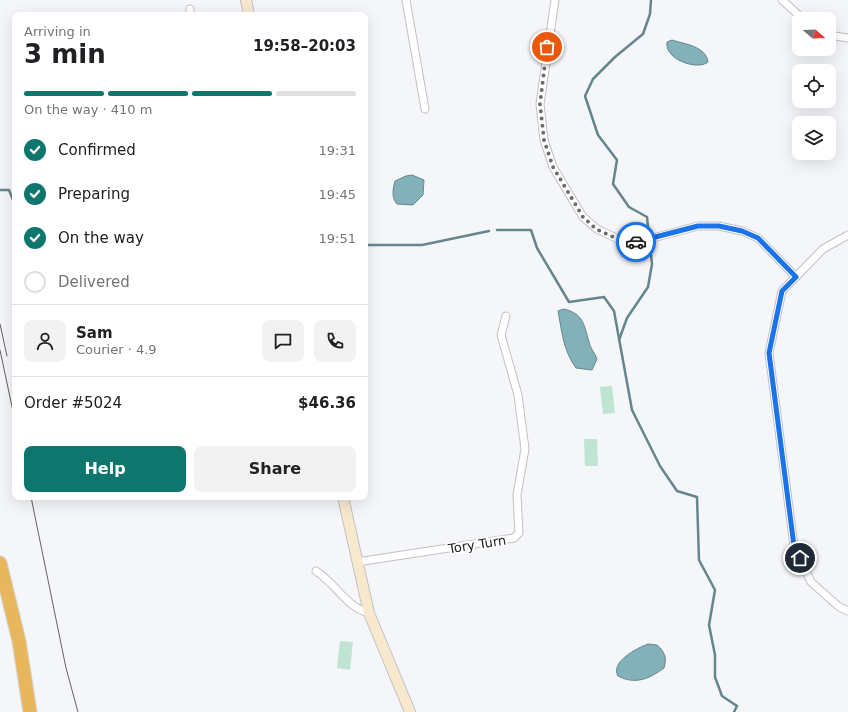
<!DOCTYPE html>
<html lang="en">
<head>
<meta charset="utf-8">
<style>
  :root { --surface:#fff; --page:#f2f2f2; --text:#202124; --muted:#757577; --line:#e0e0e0; --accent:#0f766e }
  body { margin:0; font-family:"DejaVu Sans",sans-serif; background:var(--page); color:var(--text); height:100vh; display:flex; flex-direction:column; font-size:15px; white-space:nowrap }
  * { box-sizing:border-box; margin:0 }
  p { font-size:13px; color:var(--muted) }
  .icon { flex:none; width:22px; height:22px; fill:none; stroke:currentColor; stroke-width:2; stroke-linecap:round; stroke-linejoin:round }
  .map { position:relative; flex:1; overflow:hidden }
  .panel { position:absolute; left:12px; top:12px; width:356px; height:488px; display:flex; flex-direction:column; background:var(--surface); border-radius:8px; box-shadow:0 4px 16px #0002 }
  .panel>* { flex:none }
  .needle { width:26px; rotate:109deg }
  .tools { position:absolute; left:792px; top:12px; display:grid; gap:8px }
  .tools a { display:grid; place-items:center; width:44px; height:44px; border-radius:8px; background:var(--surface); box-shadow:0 4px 16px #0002; font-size:20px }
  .pin { position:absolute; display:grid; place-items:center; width:34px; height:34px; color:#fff; margin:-17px; border:2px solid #fff; border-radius:50%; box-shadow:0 1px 4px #0007 }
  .courier { position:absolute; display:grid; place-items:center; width:40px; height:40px; margin:-20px; border:3px solid #1a73e8; border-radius:50%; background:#fff; color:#222; box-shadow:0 1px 5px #0007 }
  .overview em { font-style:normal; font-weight:700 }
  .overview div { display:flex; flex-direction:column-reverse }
  .overview { display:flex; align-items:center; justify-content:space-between; height:68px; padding:0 12px }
  h1 { font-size:26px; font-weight:700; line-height:30px }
  .bar { display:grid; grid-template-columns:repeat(4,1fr); gap:6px 4px; align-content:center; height:48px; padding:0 12px }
  .bar i { height:5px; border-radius:3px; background:var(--line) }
  .bar .active { background:var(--accent) }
  .bar p { grid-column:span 4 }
  .line { display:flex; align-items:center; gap:10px; padding:0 12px; border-top:1px solid var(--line) }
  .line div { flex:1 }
  .round { display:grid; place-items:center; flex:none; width:42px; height:42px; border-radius:8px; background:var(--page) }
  ol { padding:0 12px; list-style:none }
  li { display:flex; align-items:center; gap:12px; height:44px }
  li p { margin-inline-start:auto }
  li .icon { padding:4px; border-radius:50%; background:var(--accent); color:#fff; stroke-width:4 }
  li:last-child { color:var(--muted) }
  li i { width:22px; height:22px; border:2px solid var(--line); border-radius:50% }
  .primary-button { display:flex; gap:8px; margin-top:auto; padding:8px 12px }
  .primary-button a { flex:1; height:46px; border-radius:8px; background:var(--accent); color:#fff; font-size:16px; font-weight:700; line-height:46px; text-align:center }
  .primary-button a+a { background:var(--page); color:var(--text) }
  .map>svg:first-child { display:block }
  .pitch { fill:#bfe4d2 }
  .water { fill:#82b1b9; stroke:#65868c }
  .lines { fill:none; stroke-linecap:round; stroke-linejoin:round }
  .stream { stroke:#65868c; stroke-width:2.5 }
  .minor-casing { stroke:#c0c1c4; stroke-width:9 }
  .secondary-casing { stroke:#c0c1c4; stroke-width:12 }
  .motorway-casing { stroke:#d2d3d3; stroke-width:15 }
  .minor { stroke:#fff; stroke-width:7 }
  .secondary { stroke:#f8e9ce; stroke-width:10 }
  .motorway { stroke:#e8b75d; stroke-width:13 }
  .tram { stroke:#616263; stroke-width:1 }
  .done { stroke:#6b6c6d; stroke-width:4; stroke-dasharray:0 7.2 }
  .route { stroke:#1a73e8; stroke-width:5 }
  .labels { text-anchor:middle; stroke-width:4; stroke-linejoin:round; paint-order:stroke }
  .street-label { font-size:13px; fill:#202122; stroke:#fff }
</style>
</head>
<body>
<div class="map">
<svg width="848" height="712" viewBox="0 0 848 712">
  <rect width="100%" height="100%" fill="#f5f6f9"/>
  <g class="pitch">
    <path d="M612 386 615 413 603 414 600 387Z"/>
    <path d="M584 439H597L598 466H585Z"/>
    <path d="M340 641 353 642 350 670 337 668Z"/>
  </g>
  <g class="water">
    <path d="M672 40C684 44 706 46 708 62 697 71 664 59 667 42Z"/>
    <path d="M412 175 424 180 423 195 413 205 397 204C391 197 393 189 395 181L406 176Z"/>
    <path d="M564 309C584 314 584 325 589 342 590 348 595 353 597 359L592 370 576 368C563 350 562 332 558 311Z"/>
    <path d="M648 644 657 645C665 652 667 658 664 668 649 679 635 685 618 676 610 662 637 648 648 644Z"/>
  </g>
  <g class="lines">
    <g class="stream">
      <path d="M0 190H9L15 205"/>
      <path d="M497 230H531L537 248 569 302 604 297 614 311 632 410 660 466 677 491 697 497 699 560 715 590 709 625 715 655V677L722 696 737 706 734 712"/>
      <path d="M365 245H422L489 231"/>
      <path d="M619 340 627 318 648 287 652 264 647 217 629 207 613 184 617 160 598 135 585 96 593 79 615 57 643 34 650 14 651 0"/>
    </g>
    <g class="minor-casing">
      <g id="minor">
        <path d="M406 0 425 109"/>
        <path d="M555 0 540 104 544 140 553 167 583 217 597 229 620 240 638 242 698 226H719L742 231 758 238 796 277"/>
        <path d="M782 0 803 19"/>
        <path d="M190 15V9"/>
        <path d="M829 35 848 38"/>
        <path d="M848 235 823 249 782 291 769 353 794 546 811 582 838 606 848 611"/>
        <path d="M357 562 514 538 519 533 517 495 525 449 518 395 501 335 506 316"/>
        <path d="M316 571C336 584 346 607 369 613"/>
      </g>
    </g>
    <g class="secondary-casing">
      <g id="secondary">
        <path d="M246 0 249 15"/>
        <path d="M343 497 369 613 410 712"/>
      </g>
    </g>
    <g class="motorway-casing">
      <path id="motorway" d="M0 563 19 641 30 712"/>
    </g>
    <use href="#minor" class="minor"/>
    <use href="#secondary" class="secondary"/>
    <use href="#motorway" class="motorway"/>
    <g class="tram">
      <path d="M0 324 7 356"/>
      <path d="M0 350 15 421"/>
      <path d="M31 497 66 668 78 712"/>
    </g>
  </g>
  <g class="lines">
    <path class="done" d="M547 47 540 104 544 140 553 167 583 217 596 229 620 240 636 242"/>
    <path class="route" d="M636 242 698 226H719L742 231 758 238 796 277 782 291 769 353 794 546 800 558"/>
  </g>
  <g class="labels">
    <g class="street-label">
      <text transform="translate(477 544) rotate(-9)" y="5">Tory Turn</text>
    </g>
  </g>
</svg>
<div class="tools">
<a><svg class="needle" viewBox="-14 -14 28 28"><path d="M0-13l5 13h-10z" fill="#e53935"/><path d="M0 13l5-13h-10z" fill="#757577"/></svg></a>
<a><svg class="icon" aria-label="locate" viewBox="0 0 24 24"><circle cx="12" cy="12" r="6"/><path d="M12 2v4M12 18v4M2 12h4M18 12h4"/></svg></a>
<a><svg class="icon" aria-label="layers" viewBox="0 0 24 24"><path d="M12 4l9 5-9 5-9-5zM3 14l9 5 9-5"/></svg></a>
</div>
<div class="pin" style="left:547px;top:47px;background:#ea580c"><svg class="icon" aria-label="bag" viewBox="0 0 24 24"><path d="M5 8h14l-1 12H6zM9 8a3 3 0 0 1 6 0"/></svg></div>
<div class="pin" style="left:800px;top:558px;background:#1f2937"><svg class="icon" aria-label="home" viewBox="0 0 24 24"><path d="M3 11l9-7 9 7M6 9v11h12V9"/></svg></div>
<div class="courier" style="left:636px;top:242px"><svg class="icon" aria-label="car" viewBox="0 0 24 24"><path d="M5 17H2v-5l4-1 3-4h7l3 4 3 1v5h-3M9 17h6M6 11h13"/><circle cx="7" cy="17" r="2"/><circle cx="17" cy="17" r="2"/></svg></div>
<section class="panel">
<div class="overview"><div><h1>3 min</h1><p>Arriving in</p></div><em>19:58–20:03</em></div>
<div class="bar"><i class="active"></i><i class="active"></i><i class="active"></i><i></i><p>On the way · 410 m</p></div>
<ol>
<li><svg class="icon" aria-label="check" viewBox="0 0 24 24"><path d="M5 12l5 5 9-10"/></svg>Confirmed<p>19:31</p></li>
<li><svg class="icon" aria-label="check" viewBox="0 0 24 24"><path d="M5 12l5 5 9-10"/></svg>Preparing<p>19:45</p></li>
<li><svg class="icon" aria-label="check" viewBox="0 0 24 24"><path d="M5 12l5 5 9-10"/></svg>On the way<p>19:51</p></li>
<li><i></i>Delivered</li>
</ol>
<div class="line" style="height:72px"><a class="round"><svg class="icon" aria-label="person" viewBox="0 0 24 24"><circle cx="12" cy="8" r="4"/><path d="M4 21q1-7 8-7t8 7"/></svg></a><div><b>Sam</b><p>Courier · 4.9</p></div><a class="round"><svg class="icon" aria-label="chat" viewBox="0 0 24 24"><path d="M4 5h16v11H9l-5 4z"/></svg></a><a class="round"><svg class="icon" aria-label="phone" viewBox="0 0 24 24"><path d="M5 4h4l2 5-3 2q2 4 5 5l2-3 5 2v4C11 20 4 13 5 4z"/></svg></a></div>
<div class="line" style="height:52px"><div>Order #5024</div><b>$46.36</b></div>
<div class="primary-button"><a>Help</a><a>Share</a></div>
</section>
</div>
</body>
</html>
